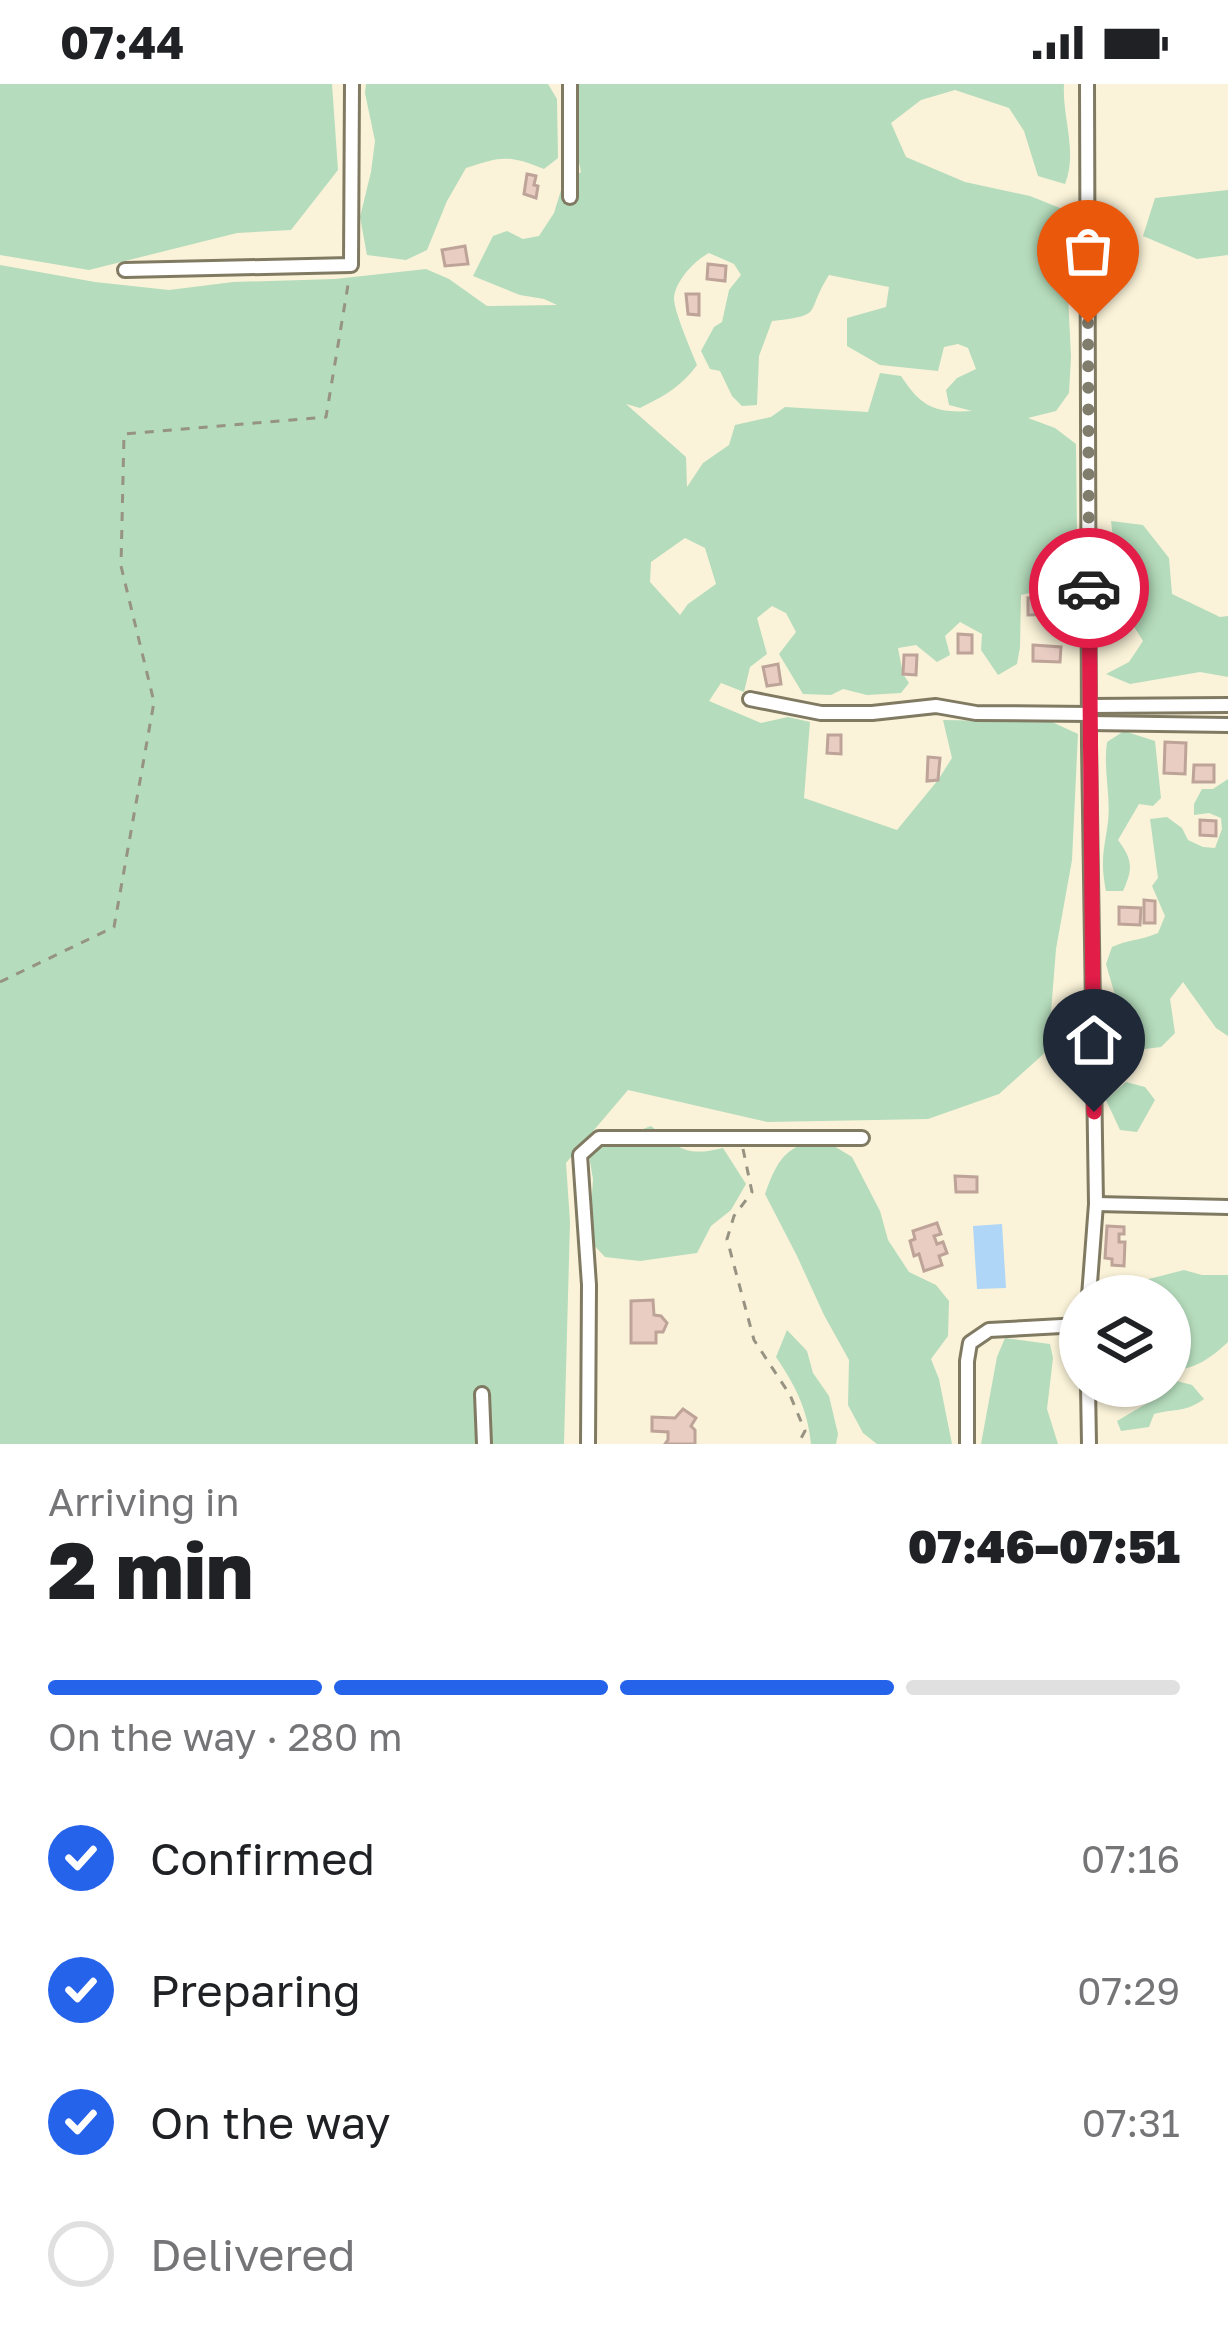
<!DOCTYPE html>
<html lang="en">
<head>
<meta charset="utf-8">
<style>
  :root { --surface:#fff; --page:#f2f2f2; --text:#202124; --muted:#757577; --line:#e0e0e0; --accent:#2563eb }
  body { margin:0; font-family:"Golos Text",sans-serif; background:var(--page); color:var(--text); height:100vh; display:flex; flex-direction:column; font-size:45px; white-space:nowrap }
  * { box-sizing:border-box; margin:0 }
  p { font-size:39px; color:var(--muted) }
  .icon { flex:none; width:66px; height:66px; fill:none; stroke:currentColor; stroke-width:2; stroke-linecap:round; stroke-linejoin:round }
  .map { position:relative; height:1360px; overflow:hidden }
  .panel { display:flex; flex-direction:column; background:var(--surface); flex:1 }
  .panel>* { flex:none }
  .buttons { position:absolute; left:1059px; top:1191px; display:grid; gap:24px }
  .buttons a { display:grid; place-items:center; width:132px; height:132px; border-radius:50%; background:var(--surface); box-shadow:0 3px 9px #0004; font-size:60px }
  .pin { position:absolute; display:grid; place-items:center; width:102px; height:102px; color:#fff; margin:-123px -51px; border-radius:50% 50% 50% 0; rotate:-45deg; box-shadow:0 0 12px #0007 }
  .pin .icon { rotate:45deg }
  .courier { position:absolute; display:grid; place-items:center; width:120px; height:120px; margin:-60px; border:9px solid #e11d48; border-radius:50%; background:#fff; color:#222; box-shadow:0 3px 15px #0007 }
  .overview em { font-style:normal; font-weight:800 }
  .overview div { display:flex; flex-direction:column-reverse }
  .overview { display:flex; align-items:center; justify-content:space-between; height:204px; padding:0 48px }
  h1 { font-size:78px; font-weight:800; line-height:90px }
  .bar { display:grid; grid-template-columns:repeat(4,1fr); gap:18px 12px; align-content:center; height:144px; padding:0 48px }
  .bar i { height:15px; border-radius:9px; background:var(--line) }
  .bar .on { background:var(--accent) }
  .bar p { grid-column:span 4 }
  ol { padding:0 48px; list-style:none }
  li { display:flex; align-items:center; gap:36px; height:132px }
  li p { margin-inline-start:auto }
  li .icon { padding:12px; border-radius:50%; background:var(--accent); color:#fff; stroke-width:4 }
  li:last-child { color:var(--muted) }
  li i { width:66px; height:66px; border:6px solid var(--line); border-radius:50% }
  .status { display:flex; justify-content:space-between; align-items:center; height:84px; padding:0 60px; background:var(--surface); direction:ltr }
  .status svg { height:33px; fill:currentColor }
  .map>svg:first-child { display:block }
  .green { fill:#b5dcbc; fill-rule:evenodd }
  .water { fill:#afd6f6 }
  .building { fill:#e9cdc3; stroke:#bea399; stroke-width:3 }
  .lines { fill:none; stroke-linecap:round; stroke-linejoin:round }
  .street-casing { stroke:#807a63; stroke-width:18 }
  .path { stroke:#979382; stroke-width:3; stroke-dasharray:9 9; stroke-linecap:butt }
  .street { stroke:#fff; stroke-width:12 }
  .done { stroke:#807d6d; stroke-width:12; stroke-dasharray:0 21.6 }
  .route { stroke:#e11d48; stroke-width:15 }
</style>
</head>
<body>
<div class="status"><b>07:44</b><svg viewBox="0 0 49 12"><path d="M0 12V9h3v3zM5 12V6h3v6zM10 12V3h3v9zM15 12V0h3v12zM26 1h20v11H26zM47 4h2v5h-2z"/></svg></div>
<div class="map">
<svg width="1228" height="1360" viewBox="0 0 1228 1360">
  <rect width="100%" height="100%" fill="#faf3d9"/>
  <g class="green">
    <path d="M0 0H332L338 86 291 146 237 149 89 186 0 171Z"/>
    <path d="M366 0H548L557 15 558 74 544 85C509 71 502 72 466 84L447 117 427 166 406 176 367 171 360 133 371 88 375 57 365 9Z"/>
    <path d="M573 0H1064C1062 34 1078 67 1065 100L1038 92 1024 47 1009 24 955 6 921 16 891 39 906 73 965 98 1030 112 1060 124 1072 146 1075 178 1068 211 1071 273 1069 309 1056 327 1028 334 1055 344 1076 360 1077 448 1069 510 1041 506 1021 511 1020 563 1017 580 998 591 981 566 982 550 960 538 945 552 950 571 937 578 916 561 898 564 903 590 909 599 901 609 867 611 843 605 831 611 803 610 779 570 796 548 786 529 772 522 757 534 767 570 750 583 744 608 721 599 709 617 761 639 788 633 810 638 804 714 897 746 938 696 952 674 943 636 995 637 1039 632 1078 650 1072 776 1056 865 1048 966 999 1010 928 1035 767 1038 628 1006 566 1079 570 1138 564 1360H0V181L95 198 169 206 233 198 335 195 426 185 449 195 487 222 557 221 544 215 520 211 473 192 493 152 507 147 523 155 539 152 554 129 562 103 581 88 574 54ZM709 169 734 180 741 191 729 206 722 238 714 243 701 267 710 285 720 287 732 312 742 322 757 321 759 272 772 237C826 231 804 230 829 191L889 203 886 223 847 234V262L880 281 938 287 944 263 958 260 968 264 976 285 957 294 946 306 949 321 972 327C935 329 922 324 901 292L880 289 868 328 785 323 771 333 735 341 729 361 703 379 687 403 686 373 626 320 640 324C664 312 681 303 697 281 691 266 675 230 674 215 674 198 695 176 709 169ZM685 454 705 464 716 500 688 520 680 531 650 498 651 478Z"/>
    <path d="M1228 106V171L1197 175 1143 152 1155 114Z"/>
    <path d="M1111 437 1143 441 1169 474 1172 510 1220 533 1228 532V593L1200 588 1130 600 1106 590 1129 578 1143 557 1125 528 1135 506 1115 470Z"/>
    <path d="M1124 647 1155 657 1161 714 1153 722 1139 720 1118 756C1133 776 1133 785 1123 807H1106C1100 776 1104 767 1108 738 1111 711 1103 685 1107 658Z"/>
    <path d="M1228 695V952L1216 944 1183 898 1170 915 1175 949 1161 963 1129 967 1120 955 1121 932 1106 880 1112 863C1127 856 1142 856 1158 849L1165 832 1152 802 1158 794 1150 735 1167 733 1182 744 1188 756 1203 763 1215 764 1222 745 1221 734 1209 729 1194 731V720L1202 705H1213Z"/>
    <path d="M1126 998 1145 1003 1155 1016 1137 1048 1120 1046 1106 1016Z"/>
    <path d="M651 1042C678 1065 687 1073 723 1064L746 1100 731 1126 711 1142 697 1169 640 1177 605 1173 589 1156 593 1095 588 1066Z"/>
    <path d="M819 1053 852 1073 880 1127 888 1156 909 1188 936 1201 949 1217 948 1252 931 1275 939 1295 952 1360H877L863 1349 848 1321 849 1276 824 1231 797 1172 765 1110C778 1075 783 1066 819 1053Z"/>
    <path d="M1184 1186 1202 1191H1228V1258C1210 1275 1195 1285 1170 1287V1212H1123L1122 1208 1141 1197Z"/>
    <path d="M787 1246 807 1267 813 1289 829 1312 838 1350 836 1360H811C808 1326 795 1301 776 1273Z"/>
    <path d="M1005 1254 1050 1260 1053 1274 1047 1325 1058 1360H981L997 1273Z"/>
    <path d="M1177 1297 1192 1301 1204 1315C1184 1329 1177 1324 1154 1330L1149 1343 1121 1347 1117 1337 1161 1311Z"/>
  </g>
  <path class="water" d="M1002 1140 1006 1204 977 1205 973 1142Z"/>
  <g class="building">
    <path d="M527 90 536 92 534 101 538 102 536 114 524 110Z"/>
    <path d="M465 162 468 180 445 182 442 166Z"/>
    <path d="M708 180 726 182 725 197 707 195Z"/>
    <path d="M686 210H699V231L688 230Z"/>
    <path d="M1061 513V530L1028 531V514Z"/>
    <path d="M958 550 972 551V569H958Z"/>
    <path d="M1033 561 1061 563 1060 578 1033 577Z"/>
    <path d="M904 571H917L916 591 903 590Z"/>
    <path d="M778 580 781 600 767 602 763 583Z"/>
    <path d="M828 651H841V670L827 669Z"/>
    <path d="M1165 658 1186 659 1185 690 1164 689Z"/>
    <path d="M928 673 940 674 938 696 927 697Z"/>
    <path d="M1194 681H1214V698H1193Z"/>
    <path d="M1200 736 1216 737V752L1200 751Z"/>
    <path d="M1144 816 1155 817V839H1144Z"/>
    <path d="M1119 823 1141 824 1140 841 1119 840Z"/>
    <path d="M955 1092 977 1093V1108H956Z"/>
    <path d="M937 1139 941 1150 934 1152 937 1160 943 1158 947 1169 939 1172 942 1181 924 1187 919 1170 914 1172 910 1157 915 1155 913 1147Z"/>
    <path d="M1107 1142 1124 1143V1150H1119V1158H1125L1124 1182 1112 1181V1175L1105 1174Z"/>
    <path d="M653 1216 654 1231 661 1232 667 1239 663 1248H656V1259H631V1217Z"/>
    <path d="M683 1325 696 1334 691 1342 695 1346V1360H665L668 1356V1348L652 1347V1333L675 1334Z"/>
  </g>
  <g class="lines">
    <g class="street-casing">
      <g id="street">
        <path d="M570 0V113"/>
        <path d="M1087 0 1089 661 1096 1120 1089 1212"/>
        <path d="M125 186 351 181 352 0"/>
        <path d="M750 615 821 629H872L936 622 976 629 1089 630"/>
        <path d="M1090 622 1228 621"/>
        <path d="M1089 639 1228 641"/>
        <path d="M1096 1120 1228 1123"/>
        <path d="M1088 1302 1089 1360"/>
        <path d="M482 1310 484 1360"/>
        <path d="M588 1360 589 1201 580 1071 599 1054H862"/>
        <path d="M967 1360V1277L970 1259 989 1246 1080 1241"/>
      </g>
    </g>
    <g class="path">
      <path d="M0 898 114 843 154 618 121 482 124 350 326 333 349 195"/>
      <path d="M743 1065 752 1108 734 1132 727 1155 754 1256 790 1311 805 1347 798 1360"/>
    </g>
    <use href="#street" class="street"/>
  </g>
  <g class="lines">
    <path class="done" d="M1088 239 1089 504"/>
    <path class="route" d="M1089 504 1094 1028"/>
  </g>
</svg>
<div class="buttons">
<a><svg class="icon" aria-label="layers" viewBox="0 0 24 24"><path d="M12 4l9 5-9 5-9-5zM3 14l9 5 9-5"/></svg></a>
</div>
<div class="pin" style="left:1088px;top:239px;background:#ea580c"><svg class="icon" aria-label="bag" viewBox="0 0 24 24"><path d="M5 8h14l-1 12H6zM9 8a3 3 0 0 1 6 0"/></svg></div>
<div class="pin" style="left:1094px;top:1028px;background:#1f2937"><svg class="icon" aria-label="home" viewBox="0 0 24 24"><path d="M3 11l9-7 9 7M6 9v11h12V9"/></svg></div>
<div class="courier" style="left:1089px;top:504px"><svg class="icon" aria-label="car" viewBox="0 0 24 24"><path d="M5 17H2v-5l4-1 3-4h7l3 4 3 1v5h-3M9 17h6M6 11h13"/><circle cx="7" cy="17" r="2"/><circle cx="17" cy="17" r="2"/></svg></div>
</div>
<section class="panel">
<div class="overview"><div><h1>2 min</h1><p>Arriving in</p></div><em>07:46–07:51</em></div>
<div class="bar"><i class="on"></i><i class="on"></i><i class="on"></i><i></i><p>On the way · 280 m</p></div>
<ol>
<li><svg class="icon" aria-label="check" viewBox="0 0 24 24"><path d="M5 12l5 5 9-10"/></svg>Confirmed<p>07:16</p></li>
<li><svg class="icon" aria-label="check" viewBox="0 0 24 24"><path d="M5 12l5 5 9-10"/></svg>Preparing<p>07:29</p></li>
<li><svg class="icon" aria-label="check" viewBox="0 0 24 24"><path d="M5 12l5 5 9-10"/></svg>On the way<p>07:31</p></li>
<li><i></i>Delivered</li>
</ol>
</section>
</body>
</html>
